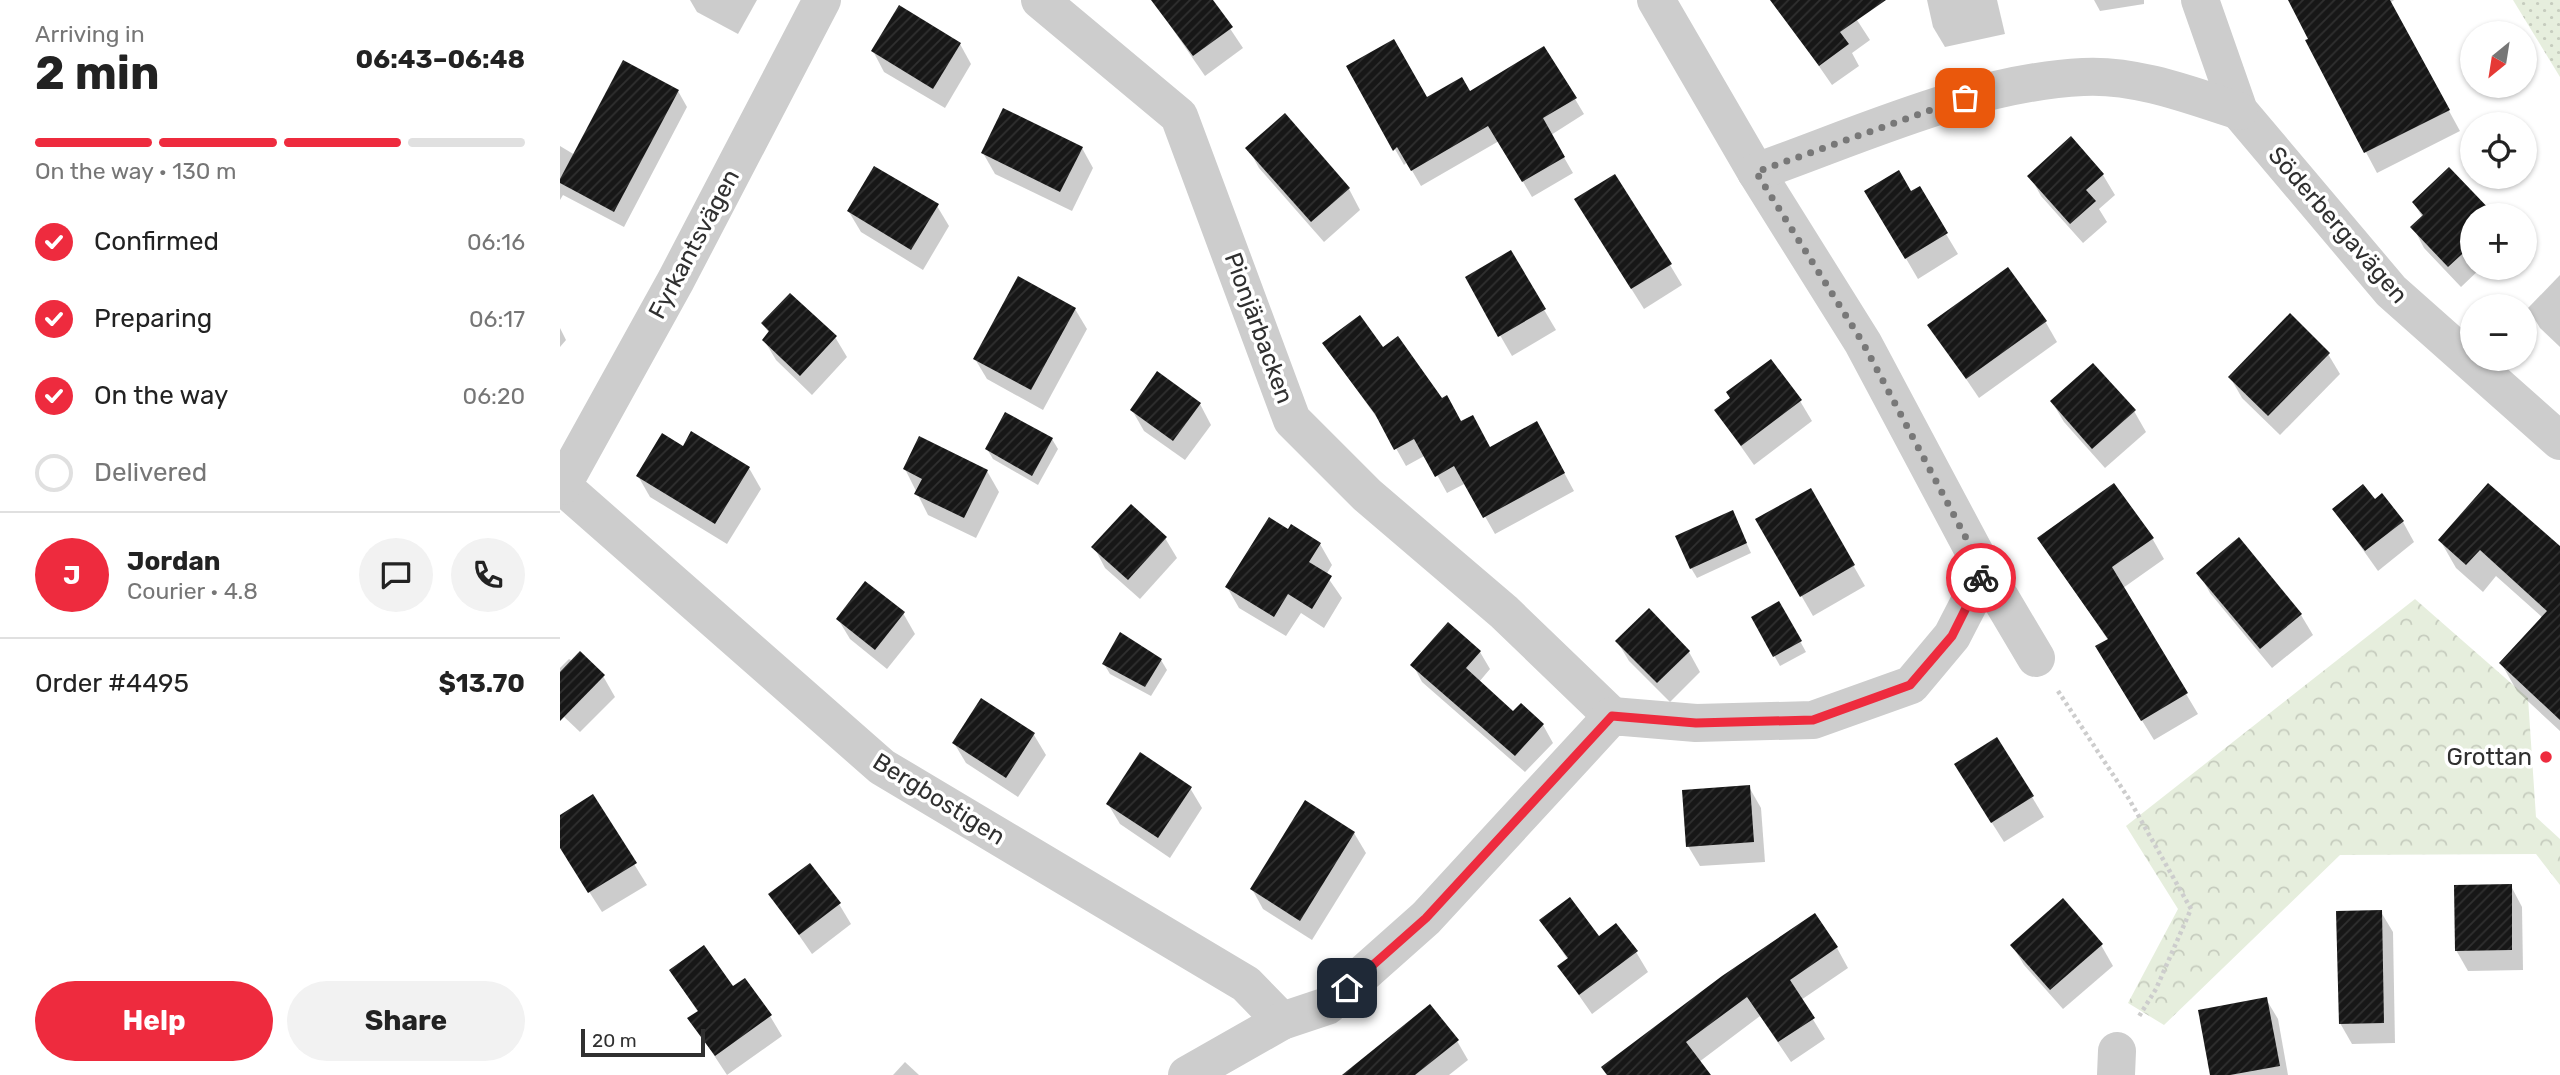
<!DOCTYPE html>
<html lang="en">
<head>
<meta charset="utf-8">
<style>
  :root { --surface:#fff; --page:#f2f2f2; --text:#222; --muted:#767676; --line:#e0e0e0; --accent:#ee2b3e }
  body { margin:0; font-family:Rubik,sans-serif; background:var(--page); color:var(--text); height:100vh; display:flex; flex-direction:column; font-size:26px; white-space:nowrap }
  * { box-sizing:border-box; margin:0 }
  p { font-size:23px; color:var(--muted) }
  .icon { flex:none; width:38px; height:38px; fill:none; stroke:currentColor; stroke-width:2; stroke-linecap:round; stroke-linejoin:round }
  .map { position:relative; flex:1; overflow:hidden }
  .panel { display:flex; flex-direction:column; background:var(--surface); width:560px }
  .panel>* { flex:none }
  .needle { width:46px; rotate:210deg }
  .fabs { position:absolute; left:1900px; top:21px; display:grid; gap:14px }
  .fabs a { display:grid; place-items:center; width:77px; height:77px; border-radius:50%; background:var(--surface); box-shadow:0 2px 5px #0004; font-size:35px }
  .scale { position:absolute; left:21px; bottom:18px; width:124px; box-sizing:border-box; padding-left:7px; border:4px solid #303030; border-top:0; font-size:19px; line-height:24px; white-space:nowrap; color:#303030; -webkit-text-stroke:5px #fff; paint-order:stroke }
  .pin { position:absolute; display:grid; place-items:center; width:60px; height:60px; color:#fff; margin:-30px; border-radius:14px; box-shadow:0 4px 10px #0006 }
  .courier { position:absolute; display:grid; place-items:center; width:70px; height:70px; margin:-35px; border:5px solid #ee2b3e; border-radius:50%; background:#fff; color:#222; box-shadow:0 2px 9px #0007 }
  .overview em { font-style:normal; font-weight:700 }
  .overview div { display:flex; flex-direction:column-reverse }
  .overview { display:flex; align-items:center; justify-content:space-between; height:119px; padding:0 35px }
  h1 { font-size:46px; font-weight:700; line-height:52px }
  .bar { display:grid; grid-template-columns:repeat(4,1fr); gap:10px 7px; align-content:center; height:84px; padding:0 35px }
  .bar i { height:9px; border-radius:5px; background:var(--line) }
  .bar .selected { background:var(--accent) }
  .bar p { grid-column:span 4 }
  .line { display:flex; align-items:center; gap:18px; padding:0 35px; border-top:2px solid var(--line) }
  .line div { flex:1 }
  .round { display:grid; place-items:center; flex:none; width:74px; height:74px; border-radius:37px; background:var(--page) }
  ol { padding:0 35px; list-style:none }
  li { display:flex; align-items:center; gap:21px; height:77px }
  li p { margin-inline-start:auto }
  li .icon { padding:7px; border-radius:50%; background:var(--accent); color:#fff; stroke-width:4 }
  li:last-child { color:var(--muted) }
  li i { width:38px; height:38px; border:4px solid var(--line); border-radius:50% }
  .button { display:flex; gap:14px; margin-top:auto; padding:14px 35px }
  .button a { flex:1; height:80px; border-radius:42px; background:var(--accent); color:#fff; font-size:28px; font-weight:700; line-height:80px; text-align:center }
  .button a+a { background:var(--page); color:var(--text) }
  main { display:flex; flex:1; min-height:0 }
  .map>svg:first-child { display:block }
  .grass { fill:url(#grass-dots) }
  .forest { fill:url(#forest-crowns) }
  .shadow { fill:#0003 }
  .building { fill:url(#building-hatch) }
  .lines { fill:none; stroke-linecap:round; stroke-linejoin:round }
  .path { stroke:#cdcdcd; stroke-width:4.5; stroke-dasharray:3.5 3.5; stroke-linecap:butt }
  .minor { stroke:#cdcdcd; stroke-width:38 }
  .done { stroke:#787878; stroke-width:7; stroke-dasharray:0 12.6 }
  .route { stroke:#ee2b3e; stroke-width:9 }
  .poi-dot { fill:#ee2b3e; stroke:#fff; stroke-width:2.5 }
  .labels { text-anchor:middle; stroke-width:7; stroke-linejoin:round; paint-order:stroke }
  .street-label { font-size:24px; fill:#303030; stroke:#fff }
  .poi-label { font-size:24px; fill:#303030; stroke:#fff; text-anchor:end }
</style>
</head>
<body>
<main>
<section class="panel">
<div class="overview"><div><h1>2 min</h1><p>Arriving in</p></div><em>06:43–06:48</em></div>
<div class="bar"><i class="selected"></i><i class="selected"></i><i class="selected"></i><i></i><p>On the way · 130 m</p></div>
<ol>
<li><svg class="icon" aria-label="check" viewBox="0 0 24 24"><path d="M5 12l5 5 9-10"/></svg>Confirmed<p>06:16</p></li>
<li><svg class="icon" aria-label="check" viewBox="0 0 24 24"><path d="M5 12l5 5 9-10"/></svg>Preparing<p>06:17</p></li>
<li><svg class="icon" aria-label="check" viewBox="0 0 24 24"><path d="M5 12l5 5 9-10"/></svg>On the way<p>06:20</p></li>
<li><i></i>Delivered</li>
</ol>
<div class="line" style="height:126px"><b class="round" style="background:var(--accent);color:#fff">J</b><div><b>Jordan</b><p>Courier · 4.8</p></div><a class="round"><svg class="icon" aria-label="chat" viewBox="0 0 24 24"><path d="M4 5h16v11H9l-5 4z"/></svg></a><a class="round"><svg class="icon" aria-label="phone" viewBox="0 0 24 24"><path d="M5 4h4l2 5-3 2q2 4 5 5l2-3 5 2v4C11 20 4 13 5 4z"/></svg></a></div>
<div class="line" style="height:91px"><div>Order #4495</div><b>$13.70</b></div>
<div class="button"><a>Help</a><a>Share</a></div>
</section>
<div class="map">
<svg width="2000" height="1075" viewBox="0 0 2000 1075">
  <defs>
    <pattern id="grass-dots" width="8" height="8" patternUnits="userSpaceOnUse" patternTransform="scale(1.75)"><rect width="8" height="8" fill="#e6eedd"/><path d="M2 2h.1M6 6h.1" fill="none" stroke="#c6ccbe" stroke-width="1.8" stroke-linecap="round"/></pattern>
    <pattern id="forest-crowns" width="20" height="18" patternUnits="userSpaceOnUse" patternTransform="scale(1.75)"><rect width="20" height="18" fill="#e6eedd"/><path d="M2 6a3 3 0 1 1 6 0M12 15a3 3 0 1 1 6 0" fill="none" stroke="#c6ccbe"/></pattern>
    <pattern id="building-hatch" width="6" height="6" patternUnits="userSpaceOnUse" patternTransform="scale(1.75)"><rect width="6" height="6" fill="#171717"/><path d="M-1 1l2-2M0 6l6-6M5 7l2-2" fill="none" stroke="#303030"/></pattern>
  </defs>
  <rect width="100%" height="100%" fill="#fff"/>
  <path class="grass" d="M1953 0H2000V77Z"/>
  <path class="forest" d="M1855 599 1968 698 1976 817 2000 839V885L1976 854 1780 855 1604 1025 1568 1003 1618 909 1566 826Z"/>
  <g class="shadow">
    <path d="M130 0H197L178 34 137 12Z"/>
    <path d="M603 0H651L683 48 645 76 596 5Z"/>
    <path d="M1228 0H1284L1310 40 1292 53 1299 66 1272 85 1218 7Z"/>
    <path d="M1367 0H1437L1445 34 1385 47 1373 27Z"/>
    <path d="M1534 0H1584V4L1540 11Z"/>
    <path d="M1731 0H1834L1830 3 1900 131 1817 173 1747 41 1751 39Z"/>
    <path d="M400 44 411 64 385 108 324 72 313 51Z"/>
    <path d="M788 67 867 99 909 93 1015 99 1024 114 991 135 1013 173 972 197 939 141 861 186 847 162 844 165Z"/>
    <path d="M118 91 127 107 64 227 3 195 0 200V146L15 155Z"/>
    <path d="M724 116 789 189 800 210 764 242 699 168 688 148Z"/>
    <path d="M522 148 533 168 512 211 435 174 423 153Z"/>
    <path d="M1889 169 1932 215H1913V268H1921L1901 287 1864 248 1853 227 1863 218 1854 203Z"/>
    <path d="M1543 175 1555 195 1539 209 1547 222 1523 243 1481 196 1470 176Z"/>
    <path d="M1359 189 1398 254 1358 279 1307 192 1351 194Z"/>
    <path d="M377 206 389 226 363 270 301 232 289 212Z"/>
    <path d="M1028 220 1110 265 1122 285 1084 309Z"/>
    <path d="M950 252 996 330 952 356 907 278Z"/>
    <path d="M2000 275V347L1980 328 1968 308Z"/>
    <path d="M515 309 527 329 483 410 427 379 415 359Z"/>
    <path d="M1485 321 1497 342 1419 398 1370 326Z"/>
    <path d="M203 324 275 337 287 357 252 395 216 360 204 340 209 333Z"/>
    <path d="M0 328 6 340 0 347Z"/>
    <path d="M764 344 823 350 930 449 987 441 1014 491 935 534 906 483 887 493 866 455 846 466 825 429Z"/>
    <path d="M1768 354 1780 374 1720 435 1682 398 1670 377Z"/>
    <path d="M1533 366 1574 411 1586 432 1545 468 1504 422 1492 402Z"/>
    <path d="M1240 401 1252 421 1194 465 1156 411Z"/>
    <path d="M640 404 651 425 625 460 584 431 572 410Z"/>
    <path d="M492 439 498 449 478 485 433 459 427 449Z"/>
    <path d="M123 448 189 468 201 489 167 544 90 497 78 476Z"/>
    <path d="M345 469 427 471 439 492 416 538 368 515Z"/>
    <path d="M1250 490 1305 586 1253 616 1198 520Z"/>
    <path d="M1814 501 1843 522 1854 542 1818 571 1774 509Z"/>
    <path d="M1177 522 1191 553 1137 578 1131 568Z"/>
    <path d="M728 531 760 544 772 565 766 575 782 598 764 628 741 613 726 636 679 608 667 587Z"/>
    <path d="M605 538 617 558 580 599 545 568 534 547Z"/>
    <path d="M1479 538H1592L1604 559 1563 588 1638 714 1594 740 1549 667 1548 640Z"/>
    <path d="M1880 540 2000 549V731L1957 691 1941 663 1983 618 1936 576 1923 592 1896 568Z"/>
    <path d="M1639 573 1741 615 1753 635 1712 668 1650 593Z"/>
    <path d="M1219 603 1246 652 1220 666 1193 618Z"/>
    <path d="M343 613 355 634 327 669 290 639 278 619Z"/>
    <path d="M888 625 920 652 930 669 919 682 953 713 983 725 993 743 965 772 862 682 853 665Z"/>
    <path d="M1057 641 1129 652 1140 672 1110 702 1069 661Z"/>
    <path d="M9 659 43 676 55 697 20 732 0 713V668Z"/>
    <path d="M601 660 607 670 591 696 550 674 544 664Z"/>
    <path d="M422 700 474 735 486 755 458 797 406 763 394 743Z"/>
    <path d="M1408 785 1472 797 1484 817 1444 842Z"/>
    <path d="M1189 787 1201 808 1205 862 1140 866 1128 846Z"/>
    <path d="M630 788 642 808 610 858 560 824 548 804Z"/>
    <path d="M32 796 87 885 42 912 0 846V817Z"/>
    <path d="M794 833 806 853 752 940 703 909 692 889Z"/>
    <path d="M1951 886 1962 907 1963 970 1908 971 1896 950Z"/>
    <path d="M211 895 279 904 291 924 252 954Z"/>
    <path d="M1821 912 1833 932 1835 1043 1792 1044 1780 1023Z"/>
    <path d="M982 921 1076 952 1088 972 1032 1014 999 967 1008 960Z"/>
    <path d="M1452 945H1541L1553 966 1503 1009 1464 965Z"/>
    <path d="M1277 948 1288 968 1241 1000 1265 1039 1231 1062 1200 1016 1139 1062 1148 1075H1048L1044 1067Z"/>
    <path d="M111 971 173 989 210 1016 222 1036 167 1075 130 1019 138 1012Z"/>
    <path d="M1706 999 1718 1019 1728 1075H1651Z"/>
    <path d="M897 1041 908 1060 889 1075H803Z"/>
    <path d="M345 1062 359 1075H333Z"/>
  </g>
  <g class="building">
    <path d="M591 0H653L673 27 633 56Z"/>
    <path d="M1210 0H1326L1280 32 1289 44 1259 66Z"/>
    <path d="M1728 0H1830L1890 110 1804 153 1745 40 1748 39Z"/>
    <path d="M339 5 401 43 373 89 311 51Z"/>
    <path d="M834 39 867 97 902 77 910 91 984 46 1017 98 983 118 1005 157 962 182 928 126 851 171 837 147 833 151 786 66Z"/>
    <path d="M63 60 119 90 54 212 0 183V179Z"/>
    <path d="M443 108 523 147 500 192 421 153Z"/>
    <path d="M725 113 790 188 751 222 685 148Z"/>
    <path d="M1511 136 1544 174 1526 190 1536 201 1510 224 1467 176Z"/>
    <path d="M314 166 379 204 351 250 287 211Z"/>
    <path d="M1889 167 1935 215H1913V244L1888 267 1850 227 1863 215 1852 202Z"/>
    <path d="M1339 170 1351 191 1360 186 1388 233 1345 259 1304 191Z"/>
    <path d="M1055 174 1112 264 1071 289 1014 199Z"/>
    <path d="M951 250 986 309 938 337 905 277Z"/>
    <path d="M1448 267 1487 321 1406 379 1367 325Z"/>
    <path d="M458 276 516 308 471 390 413 359Z"/>
    <path d="M230 293 277 336 240 376 202 340 209 331 201 323Z"/>
    <path d="M1730 313 1770 353 1708 416 1668 377Z"/>
    <path d="M800 315 823 347 838 336 882 398 887 395 901 421 913 415 930 447 977 421 1005 473 923 518 894 466 875 477 854 439 834 450 815 414 762 343Z"/>
    <path d="M1211 359 1242 400 1181 446 1154 410 1170 398 1166 392Z"/>
    <path d="M1533 363 1576 410 1532 449 1490 401Z"/>
    <path d="M597 371 641 403 613 441 570 410Z"/>
    <path d="M445 412 493 438 472 476 425 449Z"/>
    <path d="M131 431 190 467 155 524 76 476 102 433 123 446Z"/>
    <path d="M359 436 428 470 404 518 354 494 362 479 343 469Z"/>
    <path d="M1554 483 1594 538 1552 567 1628 693 1581 721 1535 646 1548 639 1477 538Z"/>
    <path d="M1928 483 2000 546V720L1939 663 1987 611 1920 550 1906 565 1878 540Z"/>
    <path d="M1803 484 1815 499 1822 493 1844 521 1805 551 1772 509Z"/>
    <path d="M1251 488 1295 565 1240 597 1195 519Z"/>
    <path d="M571 504 607 537 568 580 531 547Z"/>
    <path d="M1173 510 1187 543 1130 569 1115 536Z"/>
    <path d="M709 517 728 529 731 524 761 543 749 562 772 576 752 609 728 594 714 617 665 587Z"/>
    <path d="M1679 537 1742 614 1700 649 1636 573Z"/>
    <path d="M305 581 345 612 315 650 276 619Z"/>
    <path d="M1219 601 1242 641 1213 657 1191 617Z"/>
    <path d="M1089 608 1130 651 1097 683 1055 641Z"/>
    <path d="M888 622 921 651 906 668 953 711 961 703 984 724 955 756 850 665Z"/>
    <path d="M560 632 602 659 585 687 542 664Z"/>
    <path d="M20 651 45 675 0 721V672Z"/>
    <path d="M421 698 475 733 446 778 392 743Z"/>
    <path d="M1437 737 1474 796 1431 823 1394 764Z"/>
    <path d="M580 752 632 787 598 838 546 804Z"/>
    <path d="M1190 785 1194 842 1126 847 1122 790Z"/>
    <path d="M33 794 77 863 28 893 0 848V815Z"/>
    <path d="M745 800 795 832 740 921 690 889Z"/>
    <path d="M250 863 281 903 239 935 208 894Z"/>
    <path d="M1952 884V950L1895 951 1894 885Z"/>
    <path d="M1010 897 1039 936 1056 923 1078 951 1019 995 997 966 1008 958 979 920Z"/>
    <path d="M1503 898 1543 944 1490 990 1450 945Z"/>
    <path d="M1822 910 1824 1023 1779 1024 1776 911Z"/>
    <path d="M1255 913 1278 947 1230 980 1255 1018 1218 1042 1187 997 1126 1042 1151 1075H1047L1041 1067 1162 976Z"/>
    <path d="M144 945 173 986 185 978 212 1015 155 1056 127 1018 138 1011 109 970Z"/>
    <path d="M1707 997 1720 1066 1670 1075H1650L1638 1010Z"/>
    <path d="M870 1004 899 1040 855 1075H782Z"/>
  </g>
  <g class="lines">
    <path class="path" d="M1498 691 1569 799 1631 909 1596 989 1578 1018"/>
    <g class="minor">
      <path d="M480 0 619 116 732 420 807 495 944 612 1052 716"/>
      <path d="M1096 0 1196 172 1303 343 1425 572 1476 658"/>
      <path d="M1640 0 1679 111 1831 291 2000 441"/>
      <path d="M1196 172C1298 136 1414 82 1523 77 1575 74 1630 95 1679 111"/>
      <path d="M0 484 322 767 686 984 722 1021"/>
      <path d="M2 486 116 280 262 0"/>
      <path d="M627 1075 722 1021 767 1006 866 918 1052 716 1136 723 1253 720 1351 685 1392 636 1425 572"/>
      <path d="M1556 1075 1557 1051"/>
    </g>
  </g>
  <g class="lines">
    <path class="done" d="M1405 98 1196 172 1303 343 1424 572 1421 578"/>
    <path class="route" d="M787 988 866 918 1052 716 1136 723 1253 720 1350 685 1392 636 1421 578"/>
  </g>
  <circle class="poi-dot" cx="1986" cy="757" r="7"/>
  <g class="labels">
    <g class="street-label">
      <text transform="translate(1778 225) rotate(49)" y="8">Söderbergavägen</text>
      <text transform="translate(134 244) rotate(-62)" y="8">Fyrkantsvägen</text>
      <text transform="translate(699 328) rotate(70)" y="8">Pionjärbacken</text>
      <text transform="translate(379 799) rotate(32)" y="8">Bergbostigen</text>
    </g>
    <g class="poi-label">
      <text x="1972" y="765">Grottan</text>
    </g>
  </g>
</svg>
<div class="fabs">
<a><svg class="needle" viewBox="-14 -14 28 28"><path d="M0-13l5 13h-10z" fill="#e53935"/><path d="M0 13l5-13h-10z" fill="#767676"/></svg></a>
<a><svg class="icon" aria-label="locate" viewBox="0 0 24 24"><circle cx="12" cy="12" r="6"/><path d="M12 2v4M12 18v4M2 12h4M18 12h4"/></svg></a>
<a>+</a>
<a>−</a>
</div>
<div class="scale">20 m</div>
<div class="pin" style="left:1405px;top:98px;background:#ea580c"><svg class="icon" aria-label="bag" viewBox="0 0 24 24"><path d="M5 8h14l-1 12H6zM9 8a3 3 0 0 1 6 0"/></svg></div>
<div class="pin" style="left:787px;top:988px;background:#1f2937"><svg class="icon" aria-label="home" viewBox="0 0 24 24"><path d="M3 11l9-7 9 7M6 9v11h12V9"/></svg></div>
<div class="courier" style="left:1421px;top:578px"><svg class="icon" aria-label="bike" viewBox="0 0 24 24"><circle cx="6" cy="16" r="4"/><circle cx="18" cy="16" r="4"/><path d="M6 16l4-8h5l3 8M10 8l3 8H6M13 5h3"/></svg></div>
</div>
</main>
</body>
</html>
